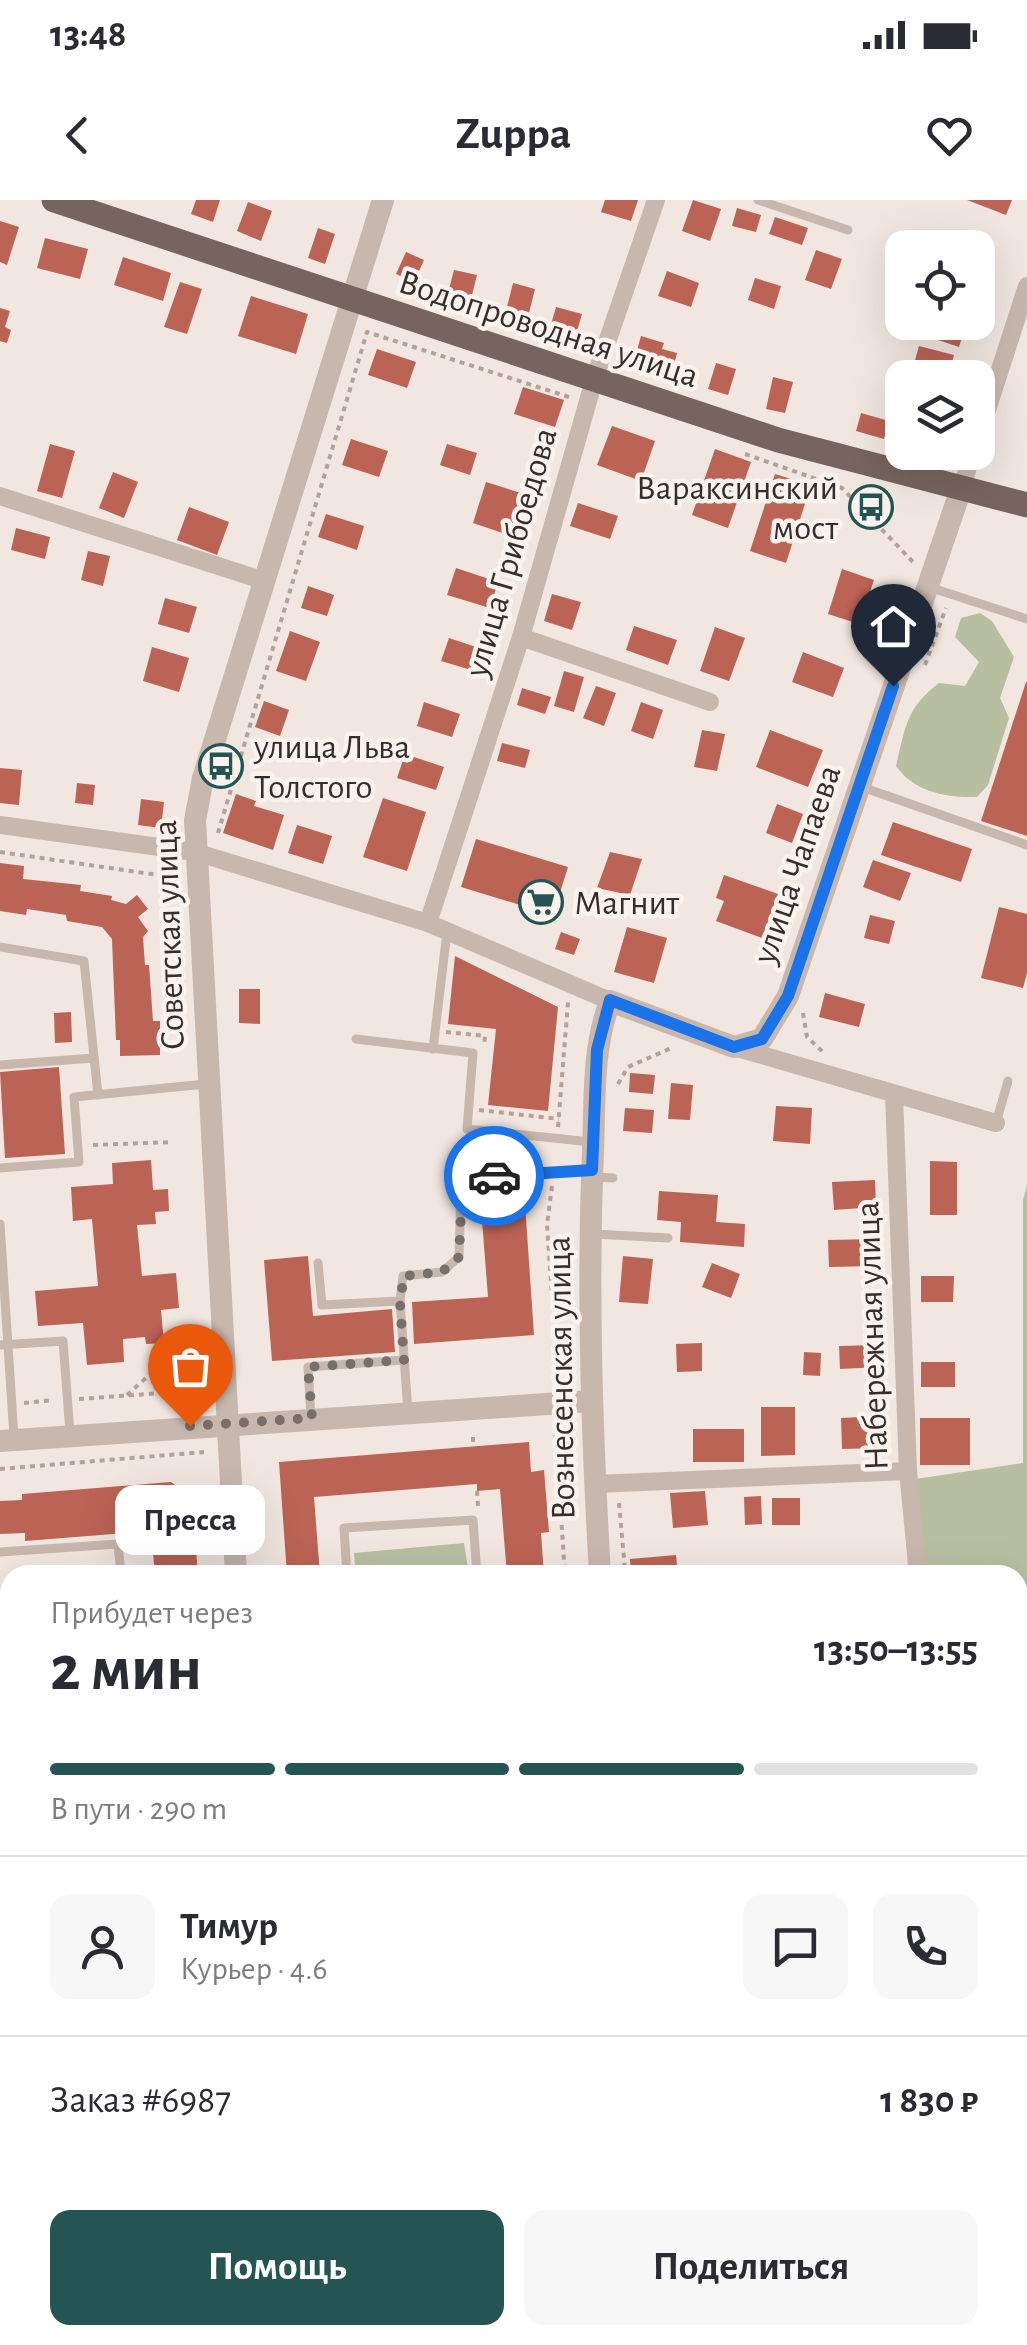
<!DOCTYPE html>
<html lang="ru">
<head>
<meta charset="utf-8">
<style>
  :root { --surface:#fff; --page:#f7f7f7; --text:#2b2b33; --muted:#7c7c81; --line:#e1e1e2; --accent:#245553 }
  body { margin:0; font-family:"Alegreya Sans",sans-serif; background:var(--page); color:var(--text); height:100vh; display:flex; flex-direction:column; font-size:38px; white-space:nowrap }
  * { box-sizing:border-box; margin:0 }
  p { font-size:32px; color:var(--muted) }
  .icon { flex:none; width:55px; height:55px; fill:none; stroke:currentColor; stroke-width:2; stroke-linecap:round; stroke-linejoin:round }
  .map { position:relative; flex:1; overflow:hidden }
  .side { position:absolute; left:0px; top:1365px; width:1028px; height:780px; display:flex; flex-direction:column; background:var(--surface); border-radius:30px 30px 0 0; box-shadow:0 10px 40px #0002 }
  .side>* { flex:none }
  .tools { position:absolute; left:885px; top:30px; display:grid; gap:20px }
  .tools a { display:grid; place-items:center; width:110px; height:110px; border-radius:20px; background:var(--surface); box-shadow:0 10px 40px #0002; font-size:50px }
  .pin { position:absolute; display:grid; place-items:center; width:85px; height:85px; color:#fff; margin:-102px -42px; border-radius:50% 50% 50% 0; rotate:-45deg; box-shadow:0 0 10px #0007 }
  .pin .icon { rotate:45deg }
  .courier { position:absolute; display:grid; place-items:center; width:100px; height:100px; margin:-50px; border:8px solid #1a73e8; border-radius:50%; background:#fff; color:#222; box-shadow:0 2px 12px #0007 }
  .bubble { position:absolute; height:70px; border-radius:20px; background:var(--surface); box-shadow:0 10px 40px #0002; font-size:32px; font-weight:700; line-height:70px; text-align:center }
  .overview em { font-style:normal; font-weight:700 }
  .overview div { display:flex; flex-direction:column-reverse }
  .overview { display:flex; align-items:center; justify-content:space-between; height:170px; padding:0 50px }
  h1 { font-size:65px; font-weight:700; line-height:75px }
  .bar { display:grid; grid-template-columns:repeat(4,1fr); gap:15px 10px; align-content:center; height:120px; padding:0 50px }
  .bar i { height:12px; border-radius:8px; background:var(--line) }
  .bar .current { background:var(--accent) }
  .bar p { grid-column:span 4 }
  .line { display:flex; align-items:center; gap:25px; padding:0 50px; border-top:2px solid var(--line) }
  .line div { flex:1 }
  .round { display:grid; place-items:center; flex:none; width:105px; height:105px; border-radius:20px; background:var(--page) }
  .action { display:flex; gap:20px; margin-top:auto; padding:20px 50px }
  .action a { flex:1; height:115px; border-radius:20px; background:var(--accent); color:#fff; font-size:40px; font-weight:700; line-height:115px; text-align:center }
  .action a+a { background:var(--page); color:var(--text) }
  .status { display:flex; justify-content:space-between; align-items:center; height:70px; padding:0 50px; background:var(--surface); direction:ltr }
  .status svg { height:28px; fill:currentColor }
  header { display:flex; justify-content:space-between; align-items:center; height:130px; padding:0 50px; background:var(--surface); font-size:45px; font-weight:700 }
  .map>svg:first-child { display:block }
  .green { fill:#b8bfa1 }
  .water { fill:#82aca9 }
  .building { fill:#bb6355 }
  .lines { fill:none; stroke-linecap:round; stroke-linejoin:round }
  .path { stroke:#b4a197; stroke-width:4; stroke-dasharray:5 5; stroke-linecap:butt }
  .service { stroke:#c8b7ad; stroke-width:9 }
  .minor { stroke:#c8b7ad; stroke-width:18 }
  .tertiary { stroke:#c8b7ad; stroke-width:22 }
  .primary { stroke:#78645e; stroke-width:25 }
  .done { stroke:#786f6a; stroke-width:10; stroke-dasharray:0 18 }
  .route { stroke:#1a73e8; stroke-width:12 }
  .labels { text-anchor:middle; stroke-width:9; stroke-linejoin:round; paint-order:stroke }
  .street-label { font-size:35px; fill:#372e2b; stroke:#f9f2ed }
  .poi-label { font-size:35px; fill:#372e2b; stroke:#f9f2ed; text-anchor:start }
</style>
</head>
<body>
<div class="status"><b>13:48</b><svg viewBox="0 0 49 12"><path d="M0 12V9h3v3zM5 12V6h3v6zM10 12V3h3v9zM15 12V0h3v12zM26 1h20v11H26zM47 4h2v5h-2z"/></svg></div>
<header><svg class="icon" aria-label="back" viewBox="0 0 24 24"><path d="M15 5l-7 7 7 7"/></svg>Zuppa<svg class="icon" aria-label="heart" viewBox="0 0 24 24"><path d="M12 20l-8-8c-3-5 5-10 8-4 3-6 11-1 8 4z"/></svg></header>
<div class="map">
<svg width="1027" height="2145" viewBox="0 0 1027 2145">
  <rect width="100%" height="100%" fill="#f1e7e0"/>
  <g class="green">
    <path d="M980 413 992 421 1014 457 1000 498 1009 518 988 585 977 597C947 598 914 592 896 566 905 528 906 508 939 483L965 486 979 462 955 437 961 418Z"/>
    <path d="M1027 985V1375L1018 1462V1375H924L915 1279 1023 1263V1000Z"/>
    <path d="M464 1343 469 1375H356L354 1353Z"/>
    <path d="M1018 1711 1027 1791V2145H996L995 2135H1018Z"/>
  </g>
  <path class="water" d="M1027 1375V1791L1018 1711V1462Z"/>
  <g class="building">
    <path d="M196 0H220L213 22 191 14Z"/>
    <path d="M605 0H638L631 21 601 12Z"/>
    <path d="M693 0 721 9 710 41 682 31Z"/>
    <path d="M967 0H1012L1006 15Z"/>
    <path d="M248 2 272 11 261 41 237 31Z"/>
    <path d="M737 8 761 15 756 32 732 26Z"/>
    <path d="M775 17 808 28 802 45 769 34Z"/>
    <path d="M0 21 19 27 7 65 0 62Z"/>
    <path d="M318 28 335 34 325 64 308 58Z"/>
    <path d="M45 38 88 49 80 79 37 68Z"/>
    <path d="M816 50 842 59 831 89 805 80Z"/>
    <path d="M406 52 424 60 414 82 396 74Z"/>
    <path d="M123 57 171 73 163 101 114 85Z"/>
    <path d="M454 70 477 75 470 103 447 97Z"/>
    <path d="M667 71 699 83 691 107 658 96Z"/>
    <path d="M755 78 781 86 774 109 748 100Z"/>
    <path d="M180 82 202 89 187 134 164 127Z"/>
    <path d="M513 83 535 89 528 117 506 111Z"/>
    <path d="M251 96 308 114 296 154 238 136Z"/>
    <path d="M556 107 582 114 576 135 550 128Z"/>
    <path d="M0 108 10 111 5 127 11 130 7 143 0 141Z"/>
    <path d="M920 122H967L959 147 917 133Z"/>
    <path d="M641 136 664 143 662 149 677 153 673 169 634 161Z"/>
    <path d="M919 146 954 155 948 177 913 167Z"/>
    <path d="M377 149 416 162 407 188 368 175Z"/>
    <path d="M716 163 736 169 728 195 708 189Z"/>
    <path d="M773 177 793 182 785 213 766 209Z"/>
    <path d="M523 187 564 200 555 227 514 214Z"/>
    <path d="M861 213 889 221 884 239 856 231Z"/>
    <path d="M612 226 655 241 641 281 597 265Z"/>
    <path d="M351 239 388 251 379 277 342 265Z"/>
    <path d="M50 244 75 251 62 298 37 291Z"/>
    <path d="M447 244 477 253 470 275 440 265Z"/>
    <path d="M715 249 751 262 728 328 692 315Z"/>
    <path d="M113 272 138 282 124 318 99 308Z"/>
    <path d="M775 274 811 285 786 363 750 351Z"/>
    <path d="M486 282 534 297 520 339 473 323Z"/>
    <path d="M578 303 618 316 610 339 570 326Z"/>
    <path d="M189 307 229 322 217 355 177 340Z"/>
    <path d="M326 314 364 326 357 350 318 337Z"/>
    <path d="M16 328 50 337 45 359 11 350Z"/>
    <path d="M88 351 110 356 103 386 81 380Z"/>
    <path d="M456 368 498 382 490 408 447 395Z"/>
    <path d="M842 369 874 380 859 424 828 414Z"/>
    <path d="M308 386 334 395 327 416 301 408Z"/>
    <path d="M552 394 581 402 572 430 544 421Z"/>
    <path d="M165 398 197 407 189 433 158 424Z"/>
    <path d="M634 426 677 440 668 465 626 450Z"/>
    <path d="M715 427 745 438 729 481 700 471Z"/>
    <path d="M290 431 320 442 306 481 276 471Z"/>
    <path d="M449 438 485 450 478 472 441 461Z"/>
    <path d="M152 447 189 458 179 492 143 481Z"/>
    <path d="M803 452 844 468 833 497 792 482Z"/>
    <path d="M564 471 584 477 574 512 554 506Z"/>
    <path d="M1026 482H1027V636L981 621Z"/>
    <path d="M596 486 616 493 604 526 583 518Z"/>
    <path d="M522 488 551 497 545 514 517 505Z"/>
    <path d="M264 501 289 510 280 536 255 527Z"/>
    <path d="M424 502 460 514 452 537 417 526Z"/>
    <path d="M641 502 663 510 653 539 631 531Z"/>
    <path d="M702 530 725 534 717 571 694 567Z"/>
    <path d="M770 530 823 550 808 587 756 567Z"/>
    <path d="M502 543 530 550 525 568 497 561Z"/>
    <path d="M405 554 444 567 436 590 397 578Z"/>
    <path d="M0 568 22 570 19 605 0 603Z"/>
    <path d="M77 583 95 585 93 605 75 603Z"/>
    <path d="M236 594 256 601 254 606 284 615 273 650 223 633Z"/>
    <path d="M383 598 426 612 407 671 363 657Z"/>
    <path d="M141 599 164 602 161 628 138 625Z"/>
    <path d="M777 604 803 614 792 643 766 633Z"/>
    <path d="M893 622 972 649 961 682 881 655Z"/>
    <path d="M297 625 332 636 323 664 288 653Z"/>
    <path d="M476 639 568 667 553 715 461 687Z"/>
    <path d="M610 652 642 659 630 695 597 688Z"/>
    <path d="M873 660 911 673 900 701 863 687Z"/>
    <path d="M0 663 24 666 23 679 81 685 80 691 112 696 111 700 126 704 137 695 148 709 138 717 148 731 143 737 145 765H149L153 821H160V855L120 856V840H116L112 739 102 727 67 721 66 715 27 709 26 715 0 711Z"/>
    <path d="M724 675 778 694 762 738 716 721 724 701 716 698Z"/>
    <path d="M999 707 1027 714V773L1023 788 981 778Z"/>
    <path d="M870 715 895 721 889 744 864 738Z"/>
    <path d="M627 727 667 738 654 783 614 772Z"/>
    <path d="M561 732 580 739 574 755 555 749Z"/>
    <path d="M455 756 558 807 548 911 488 905 496 829 448 824Z"/>
    <path d="M239 789H260V824L239 823Z"/>
    <path d="M825 793 865 804 859 827 819 817Z"/>
    <path d="M71 812 72 842 55 843 54 813Z"/>
    <path d="M59 867 65 954 5 958 0 872Z"/>
    <path d="M630 873 655 875 653 894 629 892Z"/>
    <path d="M671 883 693 885 690 920 668 919Z"/>
    <path d="M776 906 812 908 810 944 773 941Z"/>
    <path d="M625 908 654 910 652 933 623 931Z"/>
    <path d="M151 960 153 990 168 989 169 1011 155 1012 156 1024 137 1025 142 1076 176 1073 179 1108 161 1110 164 1143 146 1144 145 1137 123 1139 124 1162 87 1165 83 1123 38 1126 35 1091 98 1086 92 1019 73 1021 71 987 113 984 112 963Z"/>
    <path d="M930 961 957 962V1015H930Z"/>
    <path d="M875 980 876 1007 834 1010 832 982Z"/>
    <path d="M659 991 718 995 716 1022 745 1024 744 1047 680 1042 681 1022 657 1020Z"/>
    <path d="M525 1004 534 1135 414 1144 412 1102 488 1097 481 1007Z"/>
    <path d="M875 1039 876 1066 829 1067 828 1040Z"/>
    <path d="M308 1056 313 1116 392 1109 395 1152 272 1161 264 1060Z"/>
    <path d="M623 1056 653 1059 648 1104 619 1102Z"/>
    <path d="M712 1063 740 1074 731 1098 702 1087Z"/>
    <path d="M921 1076H954L953 1102H921Z"/>
    <path d="M702 1143V1171L677 1172 676 1144Z"/>
    <path d="M880 1145 881 1167 840 1169 839 1146Z"/>
    <path d="M804 1152 821 1153 820 1176 803 1175Z"/>
    <rect x="921" y="1162" width="34" height="25"/>
    <path d="M761 1207H795V1255L761 1256Z"/>
    <path d="M880 1216 881 1248 842 1249 841 1218Z"/>
    <rect x="920" y="1218" width="50" height="47"/>
    <rect x="693" y="1229" width="51" height="33"/>
    <path d="M529 1242 531 1272 544 1270 549 1332 541 1333 544 1375H507L500 1289 477 1291V1284L314 1297 320 1375H287L279 1262Z"/>
    <path d="M171 1282 192 1297 198 1375H155L151 1331 25 1341V1333L0 1334V1301L22 1300V1294Z"/>
    <path d="M705 1291 708 1325 673 1328 670 1293Z"/>
    <path d="M761 1296 762 1324 745 1325 744 1297Z"/>
    <rect x="772" y="1298" width="28" height="27"/>
    <path d="M676 1355 678 1375H631L630 1359Z"/>
    <path d="M10 1445V1478L0 1479V1446Z"/>
    <path d="M0 1556H10V1702L0 1703Z"/>
    <path d="M10 1770V1810H0V1771Z"/>
    <path d="M10 1893V1912L3 1913 1 1894Z"/>
    <path d="M10 1938V1959H0V1939Z"/>
    <path d="M48 2135H116V2145H49Z"/>
    <rect x="210" y="2135" width="38" height="10"/>
    <path d="M343 2135H382L383 2145H344Z"/>
    <path d="M512 2135H550L551 2145H512Z"/>
    <path d="M800 2135H851L852 2145H801Z"/>
  </g>
  <g class="lines">
    <g class="path">
      <path d="M745 254 842 288 913 362"/>
      <path d="M925 465 946 408"/>
      <path d="M218 633 367 132 569 197"/>
      <path d="M0 652 158 675"/>
      <path d="M803 813 807 837 823 852"/>
      <path d="M446 832 485 836 484 846"/>
      <path d="M618 884 628 867 674 847"/>
      <path d="M479 910 559 919"/>
      <path d="M558 927 568 802"/>
      <path d="M93 945 173 942"/>
      <path d="M552 986 547 1025 558 1181"/>
      <path d="M127 1195 186 1142"/>
      <path d="M79 1199 189 1191"/>
      <path d="M24 1203 54 1200"/>
      <path d="M555 1225 565 1375"/>
      <path d="M473 1237V1247"/>
      <path d="M0 1269 204 1252"/>
      <path d="M477 1291 478 1306"/>
      <path d="M619 1303 625 1370"/>
      <path d="M0 1500H10"/>
      <path d="M1018 1847 1027 1846"/>
      <path d="M1018 1899 1027 1898"/>
      <path d="M595 2135 596 2145"/>
      <path d="M671 2139 717 2135"/>
    </g>
    <g class="service">
      <path d="M758 0 848 30"/>
      <path d="M929 387 1027 419"/>
      <path d="M862 587 1027 645"/>
      <path d="M0 747 84 761 98 895"/>
      <path d="M356 839 473 853 467 929 591 942"/>
      <path d="M433 849 447 732"/>
      <path d="M0 865 94 858"/>
      <path d="M996 923 1008 881"/>
      <path d="M0 968 79 962 74 897 206 884"/>
      <path d="M595 977 613 978"/>
      <path d="M0 1024 14 1237"/>
      <path d="M594 1034 668 1038"/>
      <path d="M318 1063 322 1105 400 1101 408 1212"/>
      <path d="M400 1101 403 1076 442 1072 459 1057 461 989 477 977 589 971"/>
      <path d="M0 1145 63 1141 70 1233"/>
      <path d="M311 1218 308 1167 404 1160"/>
      <path d="M0 1352 118 1344 121 1375"/>
      <path d="M347 1375 344 1328 473 1320 477 1375"/>
      <path d="M0 1427 10 1426"/>
      <path d="M0 1749H10"/>
      <path d="M393 2135 394 2145"/>
      <path d="M781 2135 782 2145"/>
      <path d="M433 2145 494 2140"/>
    </g>
    <g class="minor">
      <path d="M978 238 1027 86"/>
      <path d="M962 286 973 252"/>
      <path d="M0 296 265 381"/>
      <path d="M521 437 710 502"/>
      <path d="M0 625 195 652 428 723 610 801"/>
      <path d="M428 723 521 437 594 180 656 0"/>
      <path d="M734 847 996 923"/>
      <path d="M894 894 908 1271 918 1375"/>
      <path d="M595 1284 908 1271"/>
      <path d="M990 2135 991 2145"/>
    </g>
    <g class="tertiary">
      <path d="M0 1241 591 1201"/>
      <path d="M236 1375 195 620 203 578 383 0"/>
      <path d="M600 1375C592 1234 587 1094 593 952 595 901 592 849 610 801L734 847 762 839 788 796 962 286"/>
      <path d="M0 1854 10 1853"/>
      <path d="M288 2135 289 2145"/>
      <path d="M644 2135V2145"/>
    </g>
    <path class="primary" d="M54 0 778 240 1027 305"/>
  </g>
  <g class="lines">
    <path class="done" d="M190 1226 312 1218 308 1167 404 1160 400 1102 404 1076 442 1072 459 1057 462 989 477 977 494 976"/>
    <path class="route" d="M494 976 592 970 597 850 610 800 734 847 762 839 788 796 893 486"/>
  </g>
  <defs>
    <g id="bus-ring" transform="scale(2.25)"><circle r="9.5" fill="#f9f2ed" stroke="#245553" stroke-width="1.5"/><path d="M-5-6H5V4H4V6H2V4H-2V6H-4V4H-5ZM-3.5-4V0h7V-4ZM-3.5 1.2v1.5H-2V1.2ZM2 1.2v1.5H3.5V1.2Z" fill="#245553"/></g>
    <g id="supermarket-ring" transform="scale(2.25)"><circle r="9.5" fill="#f9f2ed" stroke="#245553" stroke-width="1.5"/><path d="M-6-5.5h2.5l.6 2H6L4.5 2H-2.5L-4.4-4H-6ZM-1.5 3.2a1.3 1.3 0 1 0 .1 0ZM3 3.2a1.3 1.3 0 1 0 .1 0Z" fill="#245553"/></g>
  </defs>
  <g fill-rule="evenodd">
    <use href="#bus-ring" x="871" y="307"/>
    <use href="#bus-ring" x="221" y="566"/>
    <use href="#supermarket-ring" x="541" y="702"/>
  </g>
  <g class="labels">
    <g class="street-label">
      <text transform="translate(549 128) rotate(18)" y="12">Водопроводная улица</text>
      <text transform="translate(510 352) rotate(-74)" y="12">улица Грибоедова</text>
      <text transform="translate(796 664) rotate(-71)" y="12">улица Чапаева</text>
      <text transform="translate(168 735) rotate(-92)" y="12">Советская улица</text>
      <text transform="translate(871 1136) rotate(-92)" y="12">Набережная улица</text>
      <text transform="translate(560 1178) rotate(-91)" y="12">Вознесенская улица</text>
    </g>
    <g class="poi-label">
      <text x="838" y="299" text-anchor="end">Вараксинский<tspan x="838" dy="40">мост</tspan></text>
      <text x="254" y="558">улица Льва<tspan x="254" dy="40">Толстого</tspan></text>
      <text x="574" y="714">Магнит</text>
    </g>
  </g>
</svg>
<div class="tools">
<a><svg class="icon" aria-label="locate" viewBox="0 0 24 24"><circle cx="12" cy="12" r="6"/><path d="M12 2v4M12 18v4M2 12h4M18 12h4"/></svg></a>
<a><svg class="icon" aria-label="layers" viewBox="0 0 24 24"><path d="M12 4l9 5-9 5-9-5zM3 14l9 5 9-5"/></svg></a>
</div>
<div class="pin" style="left:190px;top:1226px;background:#ea580c"><svg class="icon" aria-label="bag" viewBox="0 0 24 24"><path d="M5 8h14l-1 12H6zM9 8a3 3 0 0 1 6 0"/></svg></div>
<div class="pin" style="left:893px;top:486px;background:#1f2937"><svg class="icon" aria-label="home" viewBox="0 0 24 24"><path d="M3 11l9-7 9 7M6 9v11h12V9"/></svg></div>
<div class="courier" style="left:494px;top:976px"><svg class="icon" aria-label="car" viewBox="0 0 24 24"><path d="M5 17H2v-5l4-1 3-4h7l3 4 3 1v5h-3M9 17h6M6 11h13"/><circle cx="7" cy="17" r="2"/><circle cx="17" cy="17" r="2"/></svg></div>
<div class="bubble" style="left:115px;top:1285px;width:150px">Пресса</div>
<section class="side">
<div class="overview"><div><h1>2 мин</h1><p>Прибудет через</p></div><em>13:50–13:55</em></div>
<div class="bar"><i class="current"></i><i class="current"></i><i class="current"></i><i></i><p>В пути · 290 m</p></div>
<div class="line" style="height:180px"><a class="round"><svg class="icon" aria-label="person" viewBox="0 0 24 24"><circle cx="12" cy="8" r="4"/><path d="M4 21q1-7 8-7t8 7"/></svg></a><div><b>Тимур</b><p>Курьер · 4.6</p></div><a class="round"><svg class="icon" aria-label="chat" viewBox="0 0 24 24"><path d="M4 5h16v11H9l-5 4z"/></svg></a><a class="round"><svg class="icon" aria-label="phone" viewBox="0 0 24 24"><path d="M5 4h4l2 5-3 2q2 4 5 5l2-3 5 2v4C11 20 4 13 5 4z"/></svg></a></div>
<div class="line" style="height:130px"><div>Заказ #6987</div><b>1 830 ₽</b></div>
<div class="action"><a>Помощь</a><a>Поделиться</a></div>
</section>
</div>
</body>
</html>
